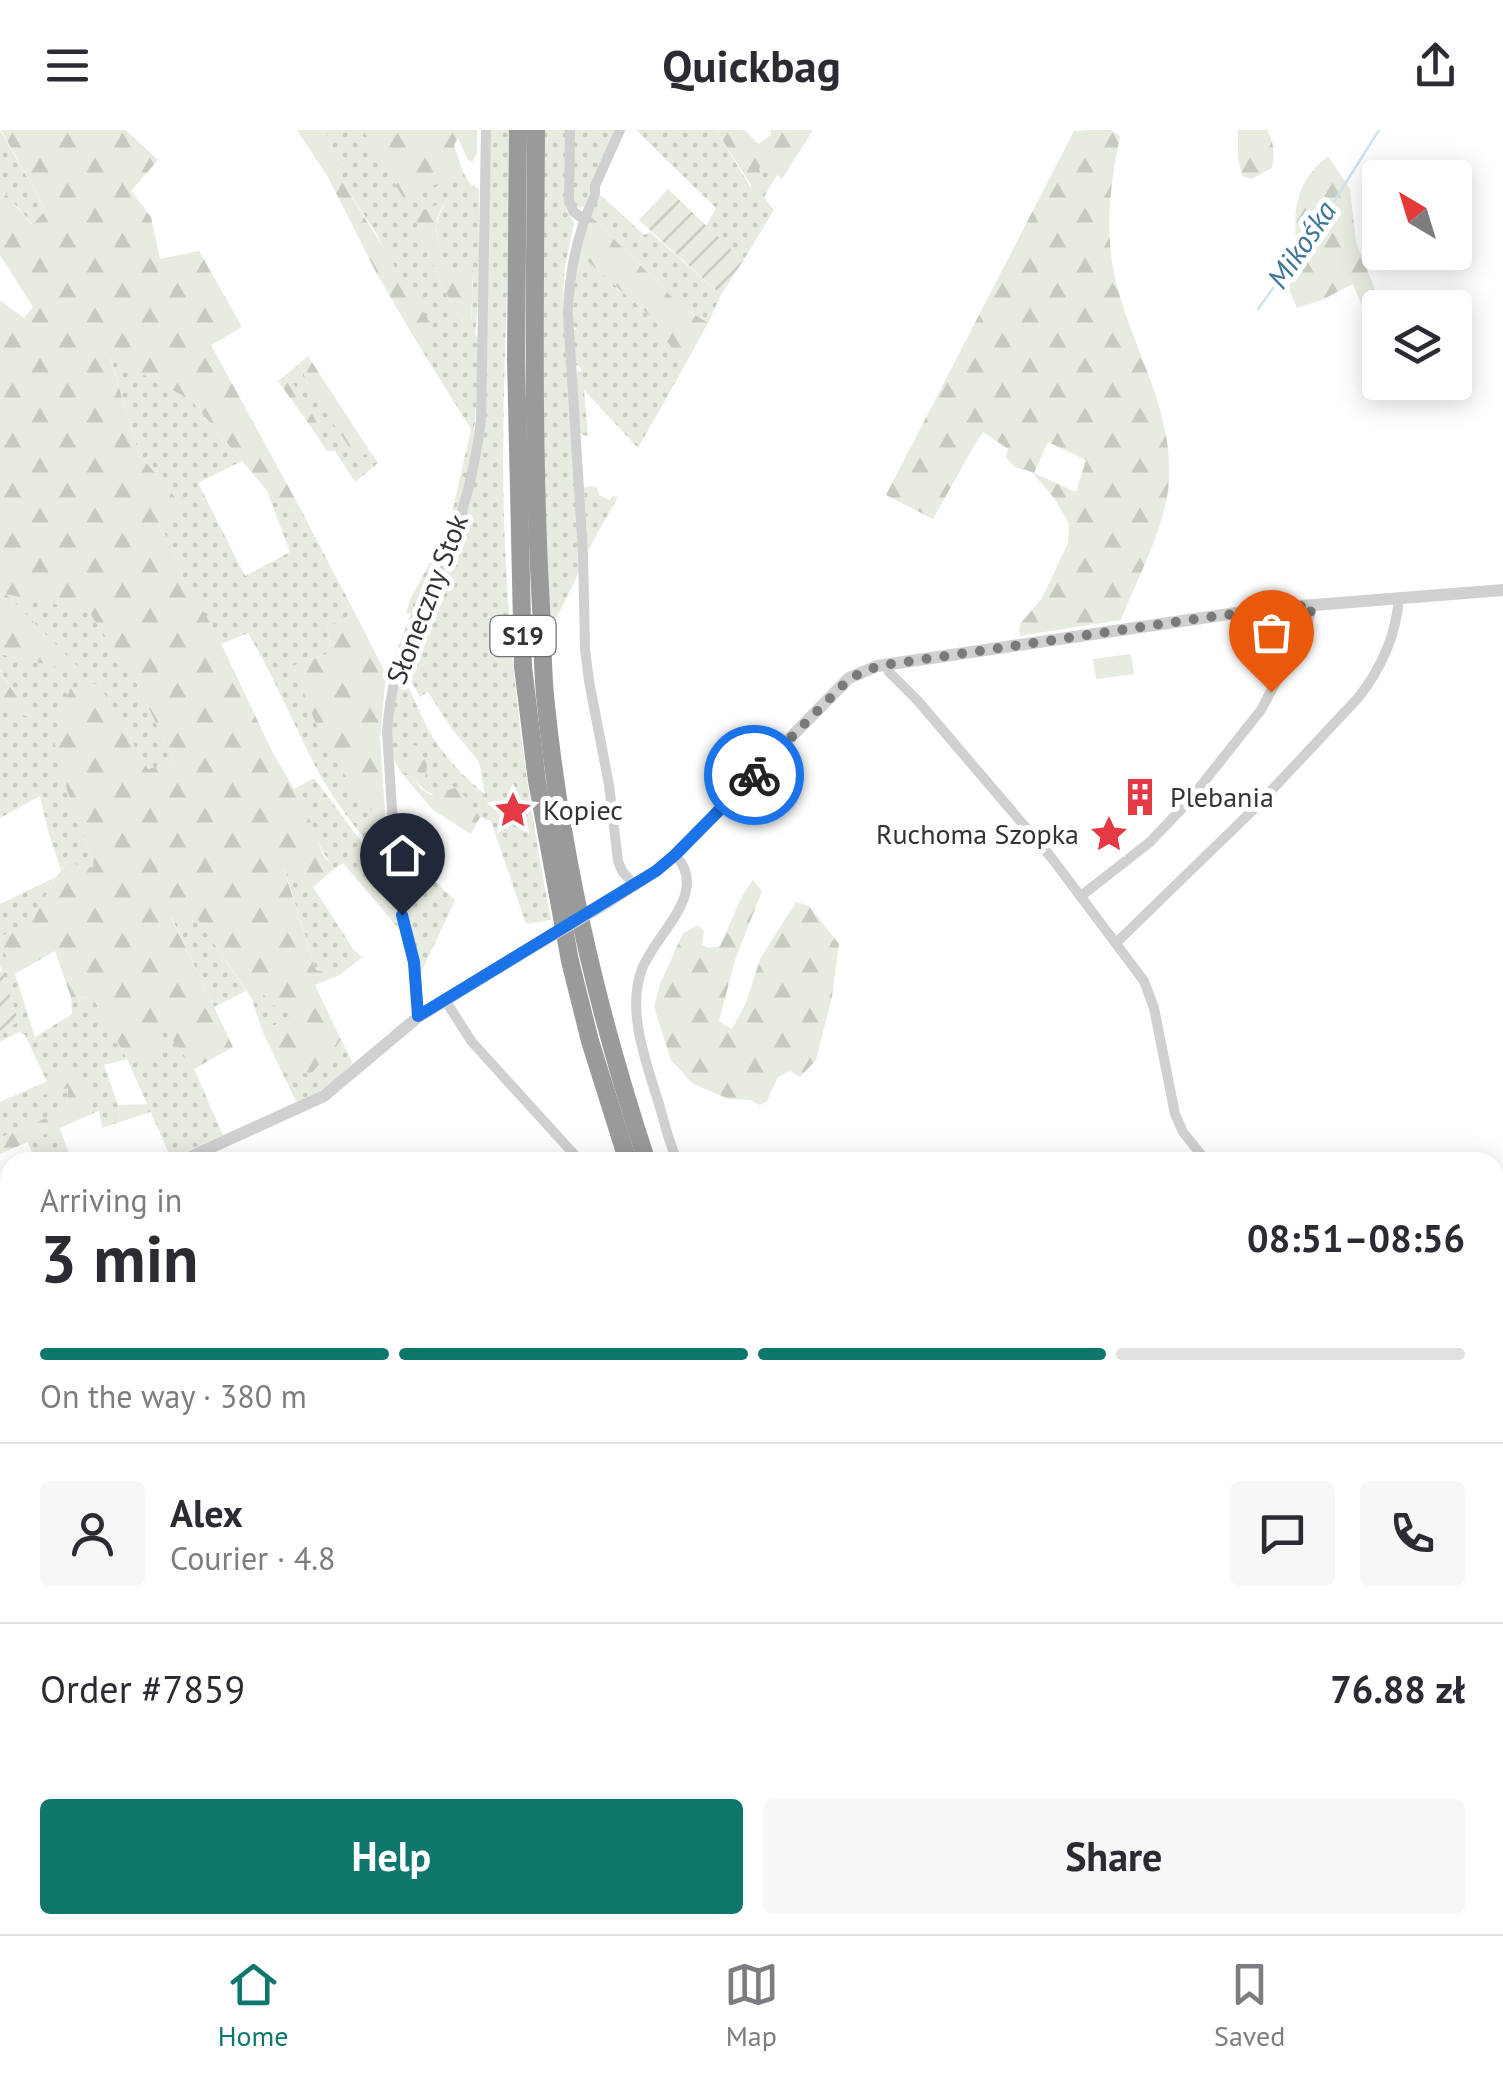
<!DOCTYPE html>
<html lang="en">
<head>
<meta charset="utf-8">
<style>
  :root { --surface:#fff; --page:#f7f7f7; --text:#2b2b33; --muted:#7c7c81; --line:#e1e1e2; --accent:#0f766e }
  body { margin:0; font-family:"PT Sans",sans-serif; background:var(--page); color:var(--text); height:100vh; display:flex; flex-direction:column; font-size:38px; white-space:nowrap }
  * { box-sizing:border-box; margin:0 }
  p { font-size:32px; color:var(--muted) }
  .icon { flex:none; width:55px; height:55px; fill:none; stroke:currentColor; stroke-width:2; stroke-linecap:round; stroke-linejoin:round }
  .map { position:relative; flex:1; overflow:hidden }
  .sheet { position:absolute; left:0px; top:1022px; width:1505px; height:782px; display:flex; flex-direction:column; background:var(--surface); border-radius:30px 30px 0 0; box-shadow:0 5px 25px #0003 }
  .sheet>* { flex:none }
  .needle { width:65px; rotate:322deg }
  .fabs { position:absolute; left:1362px; top:30px; display:grid; gap:20px }
  .fabs a { display:grid; place-items:center; width:110px; height:110px; border-radius:10px; background:var(--surface); box-shadow:0 5px 25px #0003; font-size:50px }
  .pin { position:absolute; display:grid; place-items:center; width:85px; height:85px; color:#fff; margin:-102px -42px; border-radius:50% 50% 50% 0; rotate:-45deg; box-shadow:0 0 10px #0007 }
  .pin .icon { rotate:45deg }
  .courier { position:absolute; display:grid; place-items:center; width:100px; height:100px; margin:-50px; border:8px solid #1a73e8; border-radius:50%; background:#fff; color:#222; box-shadow:0 2px 12px #0007 }
  .head em { font-style:normal; font-weight:700 }
  .head div { display:flex; flex-direction:column-reverse }
  .head { display:flex; align-items:center; justify-content:space-between; height:170px; padding:0 40px }
  h1 { font-size:65px; font-weight:700; line-height:75px }
  .bar { display:grid; grid-template-columns:repeat(4,1fr); gap:15px 10px; align-content:center; height:120px; padding:0 40px }
  .bar i { height:12px; border-radius:8px; background:var(--line) }
  .bar .on { background:var(--accent) }
  .bar p { grid-column:span 4 }
  .line { display:flex; align-items:center; gap:25px; padding:0 40px; border-top:2px solid var(--line) }
  .line div { flex:1 }
  .round { display:grid; place-items:center; flex:none; width:105px; height:105px; border-radius:10px; background:var(--page) }
  .primary-button { display:flex; gap:20px; margin-top:auto; padding:20px 40px }
  .primary-button a { flex:1; height:115px; border-radius:10px; background:var(--accent); color:#fff; font-size:40px; font-weight:700; line-height:115px; text-align:center }
  .primary-button a+a { background:var(--page); color:var(--text) }
  header { display:flex; justify-content:space-between; align-items:center; height:130px; padding:0 40px; background:var(--surface); font-size:45px; font-weight:700 }
  .dock { display:flex; justify-content:space-around; align-items:center; height:140px; border-top:2px solid var(--line); background:var(--surface); font-size:28px; color:var(--muted) }
  .dock a { display:grid; justify-items:center; gap:5px }
  .dock .on { color:var(--accent) }
  .map>svg:first-child { display:block }
  .grass { fill:url(#grass-dots); fill-rule:evenodd }
  .forest { fill:url(#forest-firs); fill-rule:evenodd }
  .park { fill:#e6ecdf }
  .garden { fill:url(#garden-furrows) }
  .lines { fill:none; stroke-linecap:round; stroke-linejoin:round }
  .stream { stroke:#cfe2ee; stroke-width:2.5 }
  .minor { stroke:#d0d0d0; stroke-width:10 }
  .tertiary { stroke:#d0d0d0; stroke-width:12 }
  .motorway { stroke:#9a9a9a; stroke-width:18 }
  .tertiary-bridge { stroke:#d0d0d0; stroke-width:12 }
  .done { stroke:#7a7a7a; stroke-width:10; stroke-dasharray:0 18 }
  .route { stroke:#1a73e8; stroke-width:12 }
  .labels { text-anchor:middle; stroke-width:10; stroke-linejoin:round; paint-order:stroke }
  .shield { fill:#fff; stroke:#707070; stroke-width:2.5 }
  .shield-label { font-size:25px; font-weight:bold; fill:#333 }
  .street-label { font-size:28px; fill:#333; stroke:#fff }
  .poi-label { font-size:28px; fill:#333; stroke:#fff; text-anchor:start }
  .water-label { font-size:30px; font-style:italic; fill:#3f7597; stroke:#fff }
</style>
</head>
<body>
<header><svg class="icon" aria-label="menu" viewBox="0 0 24 24"><path d="M4 6h16M4 12h16M4 18h16"/></svg>Quickbag<svg class="icon" aria-label="share" viewBox="0 0 24 24"><path d="M12 15V3M7 8l5-5 5 5M5 13v7h14v-7"/></svg></header>
<div class="map">
<svg width="1503" height="1804" viewBox="0 0 1503 1804">
  <defs>
    <pattern id="grass-dots" width="8" height="8" patternUnits="userSpaceOnUse" patternTransform="scale(2.5)"><rect width="8" height="8" fill="#e6ecdf"/><path d="M2 2h.1M6 6h.1" fill="none" stroke="#c6cbc0" stroke-width="1.8" stroke-linecap="round"/></pattern>
    <pattern id="forest-firs" width="22" height="20" patternUnits="userSpaceOnUse" patternTransform="scale(2.5)"><rect width="22" height="20" fill="#e6ecdf"/><path d="M5 1l3.5 6h-7zM16 11l3.5 6h-7z" fill="#c6cbc0"/></pattern>
    <pattern id="garden-furrows" width="10" height="10" patternUnits="userSpaceOnUse" patternTransform="scale(2.5)"><rect width="10" height="10" fill="#e6ecdf"/><path d="M-1 1l2-2M0 10L10 0M9 11l2-2" fill="none" stroke="#c6cbc0"/></pattern>
  </defs>
  <rect width="100%" height="100%" fill="#fff"/>
  <g class="grass">
    <path d="M0 0 46 80 33 95 0 57Z"/>
    <path d="M325 0H363L404 68 463 42 470 54 479 59V164L475 204 478 208C478 271 475 332 454 392 444 424 426 454 412 484L406 483 410 470 449 396 471 299 418 214H431L376 103 343 53ZM445 74C429 99 438 120 451 144L473 135 471 198C450 186 424 109 414 84Z"/>
    <path d="M489 0H510C511 130 500 260 504 389 508 524 525 658 551 790L526 794 491 691 480 687 467 668C442 666 428 669 413 647L402 644 389 620 393 569 400 543C412 560 418 581 428 599 441 623 464 648 485 664L479 632 452 599 428 562 420 567 402 534 479 329Z"/>
    <path d="M544 0H567L565 77 574 93 564 141 563 178 580 440 549 503 542 276Z"/>
    <path d="M574 0H615L584 76 580 78 575 76 573 68Z"/>
    <path d="M636 0H716L751 58 759 38 765 34 777 45 764 67 774 80 743 131 706 96 716 78Z"/>
    <path d="M602 66 644 105 650 102 721 165 708 193 681 176 595 90 590 87 597 67Z"/>
    <path d="M578 123 657 192 664 208 685 235 638 318 584 260 588 306 580 304 576 242 582 241 580 237 576 235 573 201 577 199 573 195 574 154Z"/>
    <path d="M110 226 191 270 242 331 198 353 245 446 290 422 267 361 284 381 301 380 356 485 327 497 332 522 293 536 354 660 386 698 388 738C364 708 337 676 319 643 294 596 275 548 248 503L221 514 184 449 162 398 185 379 139 324Z"/>
    <path d="M300 233 309 258 356 326 371 323 378 333 355 352 335 321H327L311 297 320 301 301 264 286 245Z"/>
    <path d="M591 356 597 358 599 365 610 370 613 366 618 367 588 420 584 358Z"/>
    <path d="M5 463 88 481 132 544 175 632 148 639 98 553 63 649 95 737 79 738 71 728 61 740 48 701 40 666 0 688V579L29 586 0 540V524L82 542Z"/>
    <path d="M314 648 392 753 400 800 343 733 334 739C316 715 309 685 294 659Z"/>
    <path d="M396 714 455 770 419 847 402 760Z"/>
    <path d="M284 738 313 757 354 820 362 827 340 845 316 840Z"/>
    <path d="M56 747 33 790 0 807V774Z"/>
    <path d="M171 786 198 790 246 861 214 877Z"/>
    <path d="M0 813 15 844 35 907 72 884 71 867 93 868 127 929 162 927 158 889 194 939 223 1005 171 1028 127 929 104 935 118 975 120 992 102 998 99 981 94 983 84 954 47 952 25 905 19 902 0 912V901L19 892 0 835Z"/>
    <path d="M263 864 295 880 296 893H280L262 900 252 869Z"/>
    <path d="M341 910 353 933C336 949 319 966 296 971L278 934 311 944Z"/>
    <path d="M36 956 42 965 69 957 67 979 0 1008V972Z"/>
    <path d="M59 996 72 1032H36L27 1011Z"/>
  </g>
  <g class="forest">
    <path d="M1 0H126L158 30 131 61 151 87 160 129 199 121 242 197 211 215 301 380 284 381 191 270 110 227 139 324 185 379 162 398 184 449 216 503 271 619 306 680 323 725 334 739 313 757 284 740 316 840 340 845 315 855 341 910 310 945 278 934 262 900 280 893H296L295 881 275 877 263 864 252 869 198 790 171 787 233 917 194 939 159 891 162 928 127 929 93 868 71 867 55 821 15 844 0 813V807L33 790 56 747 71 728 79 738 95 737 63 649 53 607 70 559 98 553 148 639 175 632 132 544 88 481 6 464 84 543 0 524V170L24 188 33 177 0 125V57L32 95 46 80Z"/>
    <path d="M297 0H325L343 53 432 196 431 214H418L378 146 329 49Z"/>
    <path d="M363 0H477V23L472 32 468 30 458 8 454 15 463 42 404 69Z"/>
    <path d="M716 0H745L758 14 771 5 770 0H813L782 49 765 35 759 38 763 53 756 63Z"/>
    <path d="M1087 0H1111L1120 6C1110 56 1104 101 1116 152 1132 218 1174 281 1169 352 1166 395 1137 449 1121 490L1019 506 1020 494 1042 468 1068 413 1069 394 1054 368 1032 342 1015 337 1006 328 1008 319 983 302 971 321 933 389 886 365 1074 1ZM1048 312 1086 330 1076 362 1034 343Z"/>
    <path d="M1238 0H1267C1274 12 1275 24 1272 38L1251 49 1242 46 1238 28Z"/>
    <path d="M1328 26 1350 59 1356 112 1382 177 1380 178V220L1353 154 1322 170 1297 178 1288 157 1299 142C1295 94 1286 60 1328 26Z"/>
    <path d="M447 71C427 93 438 121 451 144L473 134 471 199C448 181 426 113 413 84Z"/>
    <path d="M590 87 595 90 681 176 708 193 685 235 664 208 657 192 578 123Z"/>
    <path d="M308 226 371 323 356 327 309 258 300 233Z"/>
    <path d="M286 245 301 264 322 302 311 297 278 251Z"/>
    <path d="M356 485 386 544 380 608 386 698 354 660 320 604 293 536 332 522 327 497Z"/>
    <path d="M0 541 30 587 0 579Z"/>
    <path d="M411 614 419 617 427 635 425 649 411 635 407 621Z"/>
    <path d="M402 644 413 647 421 659 431 665 455 658 467 668 480 687 471 704 433 680Z"/>
    <path d="M753 750 762 761 735 830 719 891 732 899 746 873 760 829 796 772 809 776 839 814 832 867 816 930 800 947 790 941 778 947 767 971 760 975 750 970 729 969 693 954 671 930 654 877 660 854 683 803 698 795 704 801 702 815 709 818 720 816 743 764Z"/>
    <path d="M73 940 84 954 94 983 0 1024V1008L67 979 68 958 42 965 36 956 46 952 51 947Z"/>
    <path d="M148 974 150 982 120 992 118 975Z"/>
    <path d="M1223 1795H1279L1302 1804H1208Z"/>
  </g>
  <path class="park" d="M1131 524 1134 544 1096 549 1093 529Z"/>
  <g class="garden">
    <path d="M668 59 743 131 721 165 639 90Z"/>
    <path d="M2 841 19 892 0 901V842Z"/>
  </g>
  <g class="lines">
    <g class="stream">
      <path d="M1258 179 1321 92 1379 0"/>
      <path d="M1495 1490 1503 1495"/>
      <path d="M776 1795 782 1804"/>
    </g>
    <g class="minor">
      <path d="M570 0 569 72 574 82 583 89"/>
      <path d="M620 0 595 56V64C577 103 569 141 568 184L583 423 585 519 589 551 609 655 618 731 622 741 635 756"/>
      <path d="M886 534 889 542 918 571 1051 727 1144 851 1154 878 1175 984 1183 1002 1207 1032"/>
      <path d="M675 725C711 762 656 803 642 839 625 883 649 939 661 981 666 999 670 1016 678 1032"/>
      <path d="M1081 766 1150 712 1188 672 1261 580 1309 489 1312 475"/>
      <path d="M1116 813 1254 679 1358 568C1381 539 1396 505 1399 468"/>
      <path d="M445 870 472 912 581 1032"/>
      <path d="M418 887 413 833 397 757 387 601C390 565 397 530 412 496 425 465 441 435 454 404 468 368 476 329 481 290L486 0"/>
      <path d="M1495 1283 1503 1288"/>
      <path d="M0 1511 10 1519"/>
      <path d="M1495 1718 1503 1720"/>
      <path d="M1008 1795 1014 1804"/>
    </g>
    <g class="tertiary">
      <path d="M608 772 656 741 675 725 849 548 877 536 1263 479 1503 460"/>
      <path d="M179 1032 324 966 418 887 539 813"/>
      <path d="M0 1136 10 1125"/>
    </g>
    <g class="motorway">
      <path d="M518 0 516 229 523 537 537 651 570 831 590 911 628 1032"/>
      <path d="M536 0C535 159 532 318 541 477 543 510 542 542 546 575 562 731 598 884 647 1032"/>
      <path d="M1051 1795 1057 1804"/>
      <path d="M1069 1795 1076 1804"/>
    </g>
    <path class="tertiary-bridge" d="M539 813 608 772"/>
  </g>
  <g class="lines">
    <path class="done" d="M754 645 850 548 878 536 1216 486 1312 475 1309 489 1271 562"/>
    <path class="route" d="M402 785 414 832 418 886 656 741 675 725 754 645"/>
  </g>
  <defs>
    <g id="building-bare" transform="scale(3)"><path d="M-4-6H4V6H1V3H-1V6H-4ZM-2.5-4.3h1.7v1.8h-1.7ZM.8-4.3h1.7v1.8H.8ZM-2.5-1h1.7V.8h-1.7ZM.8-1h1.7V.8H.8Z" fill="#e63946" stroke="#fff" stroke-width="2.5" paint-order="stroke"/></g>
    <g id="sight-bare" transform="scale(3)"><path d="M0-6L1.8-2.2L6-1.7L2.9 1.2L3.7 5.4L0 3.3L-3.7 5.4L-2.9 1.2L-6-1.7L-1.8-2.2Z" fill="#e63946" stroke="#fff" stroke-width="2.5" paint-order="stroke"/></g>
  </defs>
  <g fill-rule="evenodd">
    <use href="#building-bare" x="1140" y="667"/>
    <use href="#sight-bare" x="513" y="680"/>
    <use href="#sight-bare" x="1109" y="704"/>
  </g>
  <g class="labels">
    <rect class="shield" x="490.5" y="486" width="65" height="40" rx="8"/>
    <g class="shield-label">
      <text x="523" y="515">S19</text>
    </g>
    <g class="street-label">
      <text transform="translate(427 469) rotate(-69)" y="10">Słoneczny Stok</text>
    </g>
    <g class="poi-label">
      <text x="1170" y="677">Plebania</text>
      <text x="543" y="690">Kopiec</text>
      <text x="1079" y="714" text-anchor="end">Ruchoma Szopka</text>
    </g>
    <g class="water-label">
      <text transform="translate(1302 115) rotate(-56)" y="10">Mikośka</text>
    </g>
  </g>
</svg>
<div class="fabs">
<a><svg class="needle" viewBox="-14 -14 28 28"><path d="M0-13l5 13h-10z" fill="#e53935"/><path d="M0 13l5-13h-10z" fill="#7c7c81"/></svg></a>
<a><svg class="icon" aria-label="layers" viewBox="0 0 24 24"><path d="M12 4l9 5-9 5-9-5zM3 14l9 5 9-5"/></svg></a>
</div>
<div class="pin" style="left:1271px;top:562px;background:#ea580c"><svg class="icon" aria-label="bag" viewBox="0 0 24 24"><path d="M5 8h14l-1 12H6zM9 8a3 3 0 0 1 6 0"/></svg></div>
<div class="pin" style="left:402px;top:785px;background:#1f2937"><svg class="icon" aria-label="home" viewBox="0 0 24 24"><path d="M3 11l9-7 9 7M6 9v11h12V9"/></svg></div>
<div class="courier" style="left:754px;top:645px"><svg class="icon" aria-label="bike" viewBox="0 0 24 24"><circle cx="6" cy="16" r="4"/><circle cx="18" cy="16" r="4"/><path d="M6 16l4-8h5l3 8M10 8l3 8H6M13 5h3"/></svg></div>
<section class="sheet">
<div class="head"><div><h1>3 min</h1><p>Arriving in</p></div><em>08:51–08:56</em></div>
<div class="bar"><i class="on"></i><i class="on"></i><i class="on"></i><i></i><p>On the way · 380 m</p></div>
<div class="line" style="height:180px"><a class="round"><svg class="icon" aria-label="person" viewBox="0 0 24 24"><circle cx="12" cy="8" r="4"/><path d="M4 21q1-7 8-7t8 7"/></svg></a><div><b>Alex</b><p>Courier · 4.8</p></div><a class="round"><svg class="icon" aria-label="chat" viewBox="0 0 24 24"><path d="M4 5h16v11H9l-5 4z"/></svg></a><a class="round"><svg class="icon" aria-label="phone" viewBox="0 0 24 24"><path d="M5 4h4l2 5-3 2q2 4 5 5l2-3 5 2v4C11 20 4 13 5 4z"/></svg></a></div>
<div class="line" style="height:130px"><div>Order #7859</div><b>76.88 zł</b></div>
<div class="primary-button"><a>Help</a><a>Share</a></div>
</section>
</div>
<nav class="dock">
<a class="on"><svg class="icon" aria-label="home" viewBox="0 0 24 24"><path d="M3 11l9-7 9 7M6 9v11h12V9"/></svg>Home</a>
<a><svg class="icon" aria-label="map" viewBox="0 0 24 24"><path d="M3 6l6-2 6 2 6-2v14l-6 2-6-2-6 2zM9 4v14M15 6v14"/></svg>Map</a>
<a><svg class="icon" aria-label="saved" viewBox="0 0 24 24"><path d="M7 4h10v16l-5-4-5 4z"/></svg>Saved</a>
</nav>
</body>
</html>
